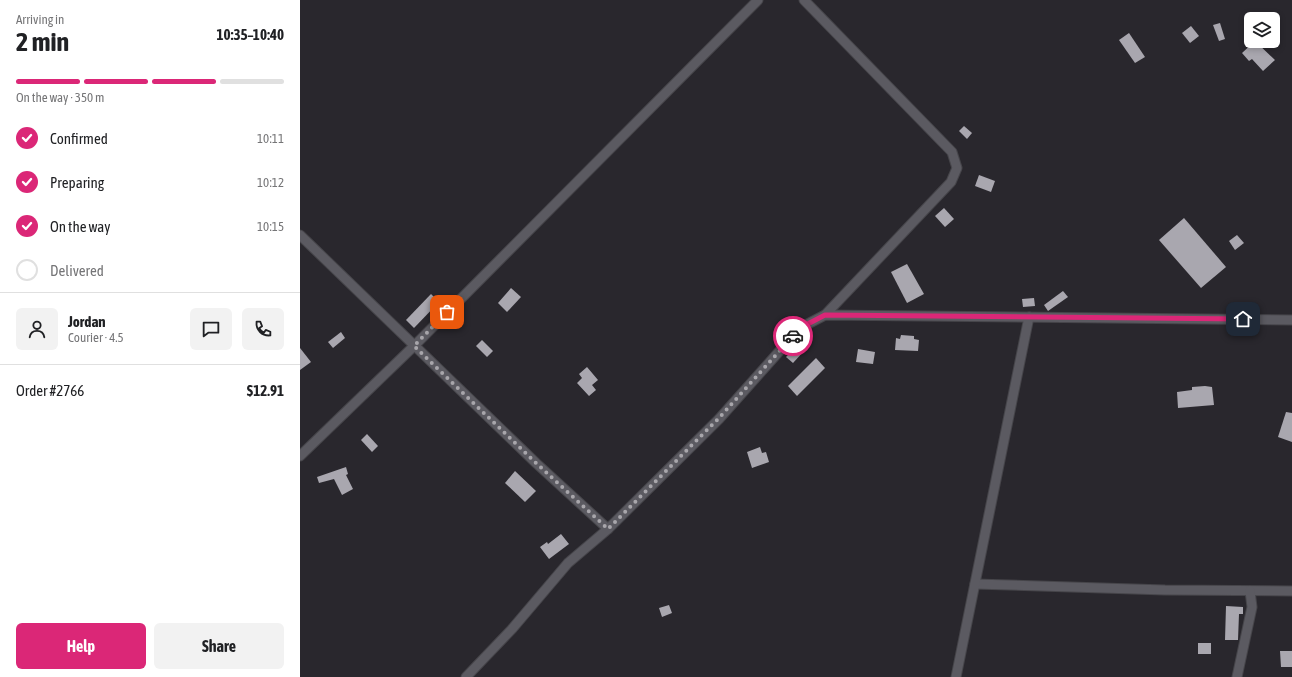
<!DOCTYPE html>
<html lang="en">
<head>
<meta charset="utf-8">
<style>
  :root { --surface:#fff; --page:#f2f2f2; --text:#202124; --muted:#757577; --line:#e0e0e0; --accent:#db2777 }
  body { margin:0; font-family:"Asap Condensed",sans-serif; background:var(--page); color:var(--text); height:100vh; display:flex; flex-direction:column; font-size:15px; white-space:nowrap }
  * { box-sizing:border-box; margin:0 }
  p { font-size:13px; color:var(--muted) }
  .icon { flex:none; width:22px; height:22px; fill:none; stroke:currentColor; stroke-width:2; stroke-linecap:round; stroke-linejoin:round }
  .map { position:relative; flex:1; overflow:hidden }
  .details { display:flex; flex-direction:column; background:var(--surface); width:300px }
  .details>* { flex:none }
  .buttons { position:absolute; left:944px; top:12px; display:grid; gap:8px }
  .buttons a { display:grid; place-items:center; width:36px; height:36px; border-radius:6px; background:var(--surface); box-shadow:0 2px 6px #0003; font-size:20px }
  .pin { position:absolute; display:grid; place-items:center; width:34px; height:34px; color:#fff; margin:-17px; border-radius:8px; box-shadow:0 2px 6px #0006 }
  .courier { position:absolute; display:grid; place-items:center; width:40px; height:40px; margin:-20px; border:3px solid #db2777; border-radius:50%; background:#fff; color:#222; box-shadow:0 1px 5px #0007 }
  .headline em { font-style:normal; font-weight:700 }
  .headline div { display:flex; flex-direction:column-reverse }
  .headline { display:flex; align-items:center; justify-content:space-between; height:68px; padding:0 16px }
  h1 { font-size:26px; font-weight:700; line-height:30px }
  .bar { display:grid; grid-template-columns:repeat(4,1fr); gap:6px 4px; align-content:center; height:48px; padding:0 16px }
  .bar i { height:5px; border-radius:3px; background:var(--line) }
  .bar .current { background:var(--accent) }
  .bar p { grid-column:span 4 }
  .line { display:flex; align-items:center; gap:10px; padding:0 16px; border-top:1px solid var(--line) }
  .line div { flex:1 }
  .round { display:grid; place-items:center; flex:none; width:42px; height:42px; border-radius:6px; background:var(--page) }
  ol { padding:0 16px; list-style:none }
  li { display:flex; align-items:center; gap:12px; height:44px }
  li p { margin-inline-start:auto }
  li .icon { padding:4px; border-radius:50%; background:var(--accent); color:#fff; stroke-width:4 }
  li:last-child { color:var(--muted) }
  li i { width:22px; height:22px; border:2px solid var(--line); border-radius:50% }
  .primary-button { display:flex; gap:8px; margin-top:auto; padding:8px 16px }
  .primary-button a { flex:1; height:46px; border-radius:6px; background:var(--accent); color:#fff; font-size:16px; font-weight:700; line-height:46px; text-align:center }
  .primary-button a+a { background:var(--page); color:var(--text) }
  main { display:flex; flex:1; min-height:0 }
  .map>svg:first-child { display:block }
  .building { fill:#a9a7af }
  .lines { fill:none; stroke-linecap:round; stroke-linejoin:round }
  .street-casing { stroke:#46454a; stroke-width:11 }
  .street { stroke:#5b5a61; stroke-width:9 }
  .done { stroke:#a8a6ab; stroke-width:4; stroke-dasharray:0 7.2 }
  .route { stroke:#db2777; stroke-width:5 }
</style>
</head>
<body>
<main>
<section class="details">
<div class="headline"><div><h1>2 min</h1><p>Arriving in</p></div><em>10:35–10:40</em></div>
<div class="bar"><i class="current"></i><i class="current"></i><i class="current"></i><i></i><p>On the way · 350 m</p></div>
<ol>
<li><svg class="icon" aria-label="check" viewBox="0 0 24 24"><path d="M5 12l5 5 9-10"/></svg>Confirmed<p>10:11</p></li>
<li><svg class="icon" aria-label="check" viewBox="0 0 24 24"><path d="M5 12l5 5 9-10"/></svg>Preparing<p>10:12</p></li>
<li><svg class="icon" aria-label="check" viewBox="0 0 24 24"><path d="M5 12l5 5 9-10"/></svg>On the way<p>10:15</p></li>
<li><i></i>Delivered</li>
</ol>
<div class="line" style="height:72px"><a class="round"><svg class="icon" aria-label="person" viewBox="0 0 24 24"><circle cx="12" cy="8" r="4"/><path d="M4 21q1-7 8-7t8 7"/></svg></a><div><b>Jordan</b><p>Courier · 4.5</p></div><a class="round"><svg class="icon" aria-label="chat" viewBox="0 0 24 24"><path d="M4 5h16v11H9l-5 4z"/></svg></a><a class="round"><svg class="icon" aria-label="phone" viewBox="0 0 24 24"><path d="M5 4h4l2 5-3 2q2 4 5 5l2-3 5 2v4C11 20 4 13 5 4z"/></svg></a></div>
<div class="line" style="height:52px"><div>Order #2766</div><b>$12.91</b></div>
<div class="primary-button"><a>Help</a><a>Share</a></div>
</section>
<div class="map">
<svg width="992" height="677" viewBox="0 0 992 677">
  <rect width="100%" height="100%" fill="#29272d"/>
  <g class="building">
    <path d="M920 23 925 39 919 41 913 25Z"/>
    <path d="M891 26 899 36 890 43 882 33Z"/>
    <path d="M829 33 845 57 835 63 819 40Z"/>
    <path d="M955 41 975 60 963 71 952 59 949 61 942 53Z"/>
    <path d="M664 126 672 133 667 139 659 131Z"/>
    <path d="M679 175 695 181 691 192 675 186Z"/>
    <path d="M644 208 654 219 645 227 635 216Z"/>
    <path d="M884 218 926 267 901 288 859 240Z"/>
    <path d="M937 235 944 243 935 250 929 241Z"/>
    <path d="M607 264 624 294 607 303 591 272Z"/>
    <path d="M211 288 221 297 207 312 198 303Z"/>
    <path d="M763 291 768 297 748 311 744 305Z"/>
    <path d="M131 294 139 302 114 328 106 320Z"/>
    <path d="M734 298 735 306 723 307 722 299Z"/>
    <path d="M41 332 45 338 33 348 28 342Z"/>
    <path d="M601 335 614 336V339L619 340 618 351 595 350 596 338 600 339Z"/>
    <path d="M182 340 193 351 187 357 176 346Z"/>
    <path d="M498 345 504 351 493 363 486 357Z"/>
    <path d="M0 348 11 362 0 370Z"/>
    <path d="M558 349 575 352 573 364 556 362Z"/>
    <path d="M516 358 525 368 497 396 488 386Z"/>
    <path d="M287 367 298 380 292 385 296 390 289 396 277 383 282 378 279 374Z"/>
    <path d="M905 386 912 387 914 405 878 408 877 392 892 390V387Z"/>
    <path d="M986 412 992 413V442L978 437Z"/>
    <path d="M67 434 78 446 72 452 61 440Z"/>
    <path d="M460 447 462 453 466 452 469 462 452 468 447 452Z"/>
    <path d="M46 467 48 474 46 475 53 489 42 495 34 479 19 483 17 477Z"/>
    <path d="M215 471 236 491 225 502 205 483Z"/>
    <path d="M261 534 269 544 249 559 240 547 247 542 248 544Z"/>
    <path d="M369 605 372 613 362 617 359 608Z"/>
    <path d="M926 606 943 607V614H939L938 640H925Z"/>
    <rect x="898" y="643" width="13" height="11"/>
    <path d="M980 651H992V667H981Z"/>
  </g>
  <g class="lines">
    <g class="street-casing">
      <g id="street">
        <path d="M504 0 652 152 657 168 651 182 525 315"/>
        <path d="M0 235 236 463 308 529"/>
        <path d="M0 456 114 346 458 0"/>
        <path d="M675 584 865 590 992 591"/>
        <path d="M166 677 212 629 268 563 308 529 419 419 500 328 525 315 992 320"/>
        <path d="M656 677 729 317"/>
        <path d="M937 677 952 607 950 591"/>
      </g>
    </g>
    <use href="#street" class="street"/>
  </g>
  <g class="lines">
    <path class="done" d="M147 312 114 346 236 463 308 529 419 418 493 336"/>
    <path class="route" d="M493 336 500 328 525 315 943 319"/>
  </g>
</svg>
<div class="buttons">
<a><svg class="icon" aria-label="layers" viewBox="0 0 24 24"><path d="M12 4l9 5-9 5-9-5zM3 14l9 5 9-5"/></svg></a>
</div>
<div class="pin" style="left:147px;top:312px;background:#ea580c"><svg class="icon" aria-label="bag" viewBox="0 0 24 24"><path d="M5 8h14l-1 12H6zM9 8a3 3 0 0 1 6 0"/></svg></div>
<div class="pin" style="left:943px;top:319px;background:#1f2937"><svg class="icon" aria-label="home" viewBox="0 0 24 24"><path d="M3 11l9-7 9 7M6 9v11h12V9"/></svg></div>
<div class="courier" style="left:493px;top:336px"><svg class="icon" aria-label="car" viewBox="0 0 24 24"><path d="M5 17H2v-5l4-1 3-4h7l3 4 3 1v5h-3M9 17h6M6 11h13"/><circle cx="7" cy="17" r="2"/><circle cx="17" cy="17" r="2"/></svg></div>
</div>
</main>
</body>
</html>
